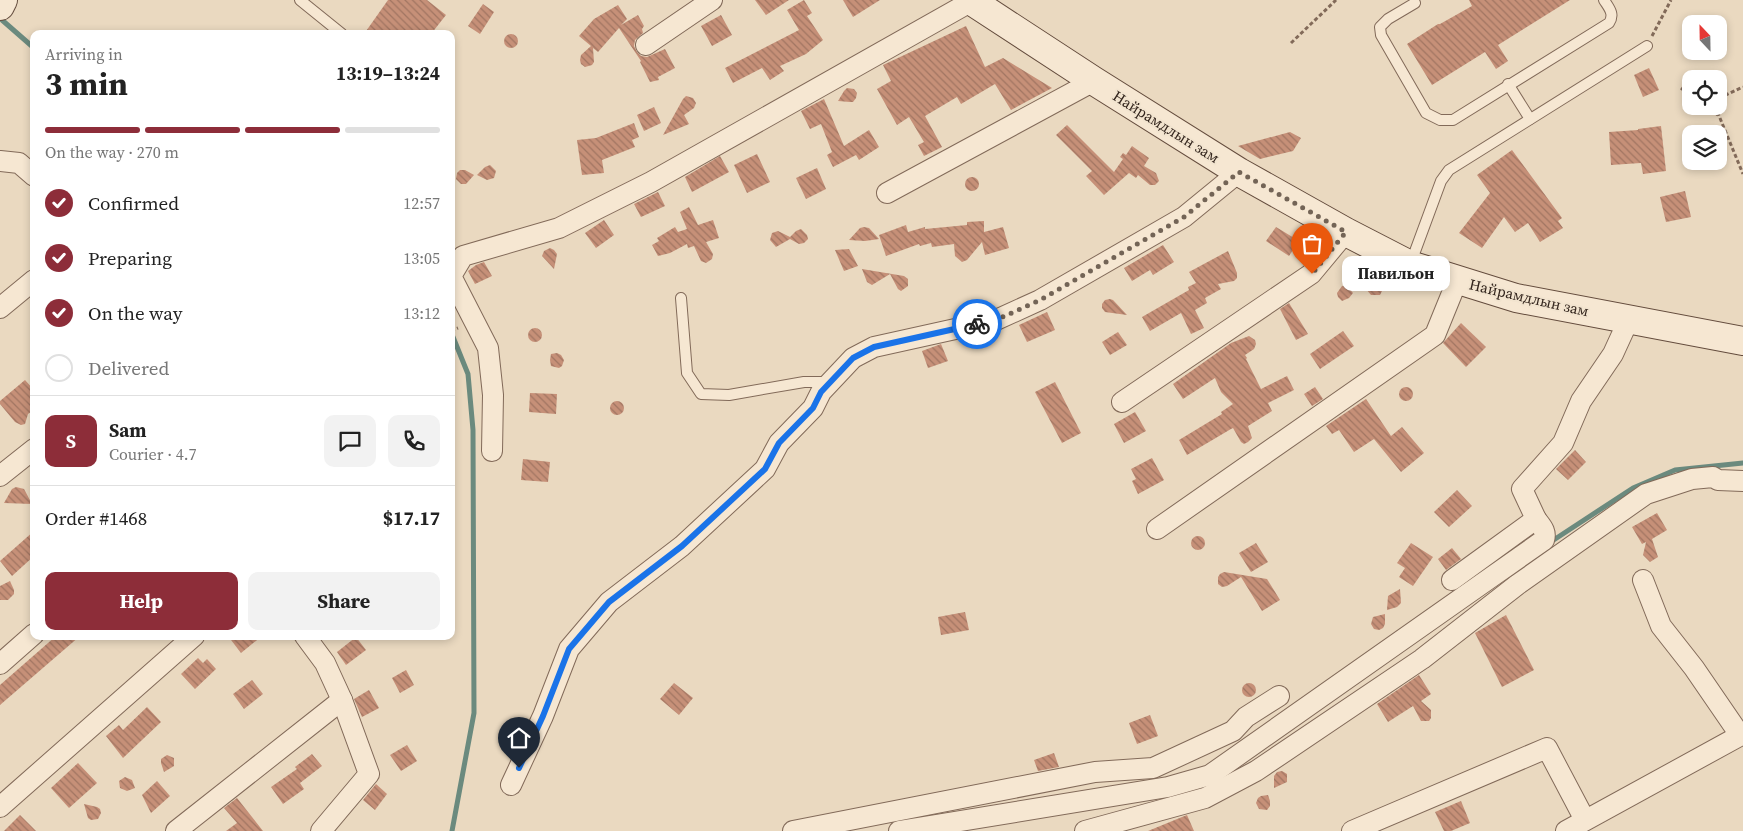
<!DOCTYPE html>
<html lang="en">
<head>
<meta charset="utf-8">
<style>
  :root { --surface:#fff; --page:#f2f2f2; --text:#222; --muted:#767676; --line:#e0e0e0; --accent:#8d2d39 }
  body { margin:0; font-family:"Source Serif 4",serif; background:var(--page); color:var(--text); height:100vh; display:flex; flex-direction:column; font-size:19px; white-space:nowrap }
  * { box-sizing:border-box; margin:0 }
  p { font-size:16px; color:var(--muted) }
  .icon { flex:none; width:28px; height:28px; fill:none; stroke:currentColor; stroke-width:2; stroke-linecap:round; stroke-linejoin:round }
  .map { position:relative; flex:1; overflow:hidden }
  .side { position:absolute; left:30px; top:30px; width:425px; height:610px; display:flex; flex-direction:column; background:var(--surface); border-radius:10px; box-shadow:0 2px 8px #0003 }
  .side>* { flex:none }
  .needle { width:32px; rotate:338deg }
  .controls { position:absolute; left:1682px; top:15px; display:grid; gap:10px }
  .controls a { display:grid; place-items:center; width:45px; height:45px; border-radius:10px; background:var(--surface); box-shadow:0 2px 8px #0003; font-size:25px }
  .pin { position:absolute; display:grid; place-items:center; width:42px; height:42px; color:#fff; margin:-51px -21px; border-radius:50% 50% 50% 0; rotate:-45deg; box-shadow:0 0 5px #0007 }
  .pin .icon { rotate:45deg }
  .courier { position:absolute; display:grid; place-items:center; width:50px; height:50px; margin:-25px; border:4px solid #1a73e8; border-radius:50%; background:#fff; color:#222; box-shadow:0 1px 6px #0007 }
  .bubble { position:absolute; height:35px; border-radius:10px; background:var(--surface); box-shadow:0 2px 8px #0003; font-size:16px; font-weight:700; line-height:35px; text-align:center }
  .headline em { font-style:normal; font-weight:700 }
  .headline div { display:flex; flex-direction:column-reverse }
  .headline { display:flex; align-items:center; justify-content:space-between; height:85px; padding:0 15px }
  h1 { font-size:32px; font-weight:700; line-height:38px }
  .bar { display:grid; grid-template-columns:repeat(4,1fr); gap:8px 5px; align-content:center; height:60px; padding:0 15px }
  .bar i { height:6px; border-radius:4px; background:var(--line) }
  .bar .selected { background:var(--accent) }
  .bar p { grid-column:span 4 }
  .line { display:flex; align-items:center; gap:12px; padding:0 15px; border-top:1px solid var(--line) }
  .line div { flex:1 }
  .round { display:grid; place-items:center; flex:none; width:52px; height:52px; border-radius:10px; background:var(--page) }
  ol { padding:0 15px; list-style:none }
  li { display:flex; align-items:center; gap:15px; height:55px }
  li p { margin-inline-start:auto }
  li .icon { padding:5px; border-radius:50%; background:var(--accent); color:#fff; stroke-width:4 }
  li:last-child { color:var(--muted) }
  li i { width:28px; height:28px; border:2px solid var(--line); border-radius:50% }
  .button { display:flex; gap:10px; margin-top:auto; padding:10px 15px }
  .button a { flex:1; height:58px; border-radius:10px; background:var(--accent); color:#fff; font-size:20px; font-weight:700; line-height:58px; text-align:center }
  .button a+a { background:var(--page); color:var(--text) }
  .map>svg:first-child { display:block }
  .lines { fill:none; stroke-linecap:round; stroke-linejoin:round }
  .stream { stroke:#6b8a7e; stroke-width:5 }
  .building { fill:url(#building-back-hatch) }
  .service-casing { stroke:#826a59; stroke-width:12 }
  .minor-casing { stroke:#826a59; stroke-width:22 }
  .secondary-casing { stroke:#644c3d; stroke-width:30 }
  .path { stroke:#826a59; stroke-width:3; stroke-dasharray:4 2.5; stroke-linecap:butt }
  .service { stroke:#f6e7d2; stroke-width:10 }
  .minor { stroke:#f6e7d2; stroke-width:20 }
  .secondary { stroke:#f6e7d2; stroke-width:28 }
  .done { stroke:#736456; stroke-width:5; stroke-dasharray:0 9 }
  .route { stroke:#1a73e8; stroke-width:6 }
  .labels { text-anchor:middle; stroke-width:4; stroke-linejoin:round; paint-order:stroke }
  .street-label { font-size:15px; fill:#33251d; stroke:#f2e4cf }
</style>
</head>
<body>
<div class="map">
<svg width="1743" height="831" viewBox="0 0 1743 831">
  <defs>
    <pattern id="building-back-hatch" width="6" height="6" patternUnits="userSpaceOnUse" patternTransform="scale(1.25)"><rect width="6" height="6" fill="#c69078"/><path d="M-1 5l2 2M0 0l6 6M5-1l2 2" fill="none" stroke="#a17562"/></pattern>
  </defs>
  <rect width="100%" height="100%" fill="#ead9c0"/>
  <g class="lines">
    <g class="stream">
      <path d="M2 20 34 48"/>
      <path d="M451 332 468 374 473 430 474 713 452 831"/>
      <path d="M1549 543 1633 488 1675 470 1743 463"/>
    </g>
  </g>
  <g class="building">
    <path d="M388 0H427L446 15 431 34H364Z"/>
    <path d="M755 0H789L766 15Z"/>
    <path d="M804 0 812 13 807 16 823 40 806 54 780 66 784 71 770 80 762 68 733 83 725 68 799 30 787 10Z"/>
    <path d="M843 0H880L853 17Z"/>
    <path d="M1469 0H1570L1498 45 1508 61 1496 69 1485 52 1432 85 1407 44 1438 24H1440L1472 6Z"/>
    <path d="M483 4 494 12 480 34 468 26Z"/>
    <path d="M618 5 627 19 621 25 638 15 644 26 642 29 643 33 635 40 634 46 637 52 641 56 647 57 665 49 675 68 658 77 659 80 650 82 640 62 641 61 619 28 598 52 593 48 594 62 592 65 585 67 581 64 580 60 581 55 591 46 579 36 594 19Z"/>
    <path d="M721 15 732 35 712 46 701 26Z"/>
    <path d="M966 26 985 67 1003 58 1052 88 1011 110 995 84 961 104 957 97 925 116 942 147 924 156 918 145 924 142 909 117 897 125 877 89 891 81 883 65Z"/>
    <circle cx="511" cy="41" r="7"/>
    <path d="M1649 68 1659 90 1643 97 1634 75Z"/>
    <path d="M847 88 854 89 857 93 856 98 853 102H850L838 101 844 91Z"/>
    <path d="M686 96 693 98 696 103 694 108 684 115 689 124 663 135 683 99Z"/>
    <path d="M824 99 844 146 869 130 879 147 859 160 856 155 833 167 827 155 832 152 821 124 810 129 801 111Z"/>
    <path d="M654 107 661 123 644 131 637 115Z"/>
    <path d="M634 123 639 137 632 140 635 147 602 160 604 173 582 175 577 140 596 138Z"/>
    <path d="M1067 125 1114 172 1123 159 1120 157 1123 153 1126 155 1132 146 1149 158 1144 166 1156 173 1159 181 1155 185H1150L1138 175 1136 178 1129 173 1104 195 1086 176 1092 171 1056 135Z"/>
    <path d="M1661 126 1666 171 1643 174 1641 163 1611 165 1609 132 1638 130V129Z"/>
    <path d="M1290 132 1301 138 1293 151 1260 159 1238 146Z"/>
    <path d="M1512 150 1562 218 1558 221 1563 228 1540 242 1528 223 1515 232 1504 217 1482 248 1459 233 1490 193 1477 175Z"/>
    <path d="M757 154 770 182 747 193 734 165Z"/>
    <path d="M720 156 729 172 692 192 685 177Z"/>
    <path d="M490 165 496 171 494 178 487 180 477 175 485 167Z"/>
    <path d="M817 168 826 189 806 199 796 178Z"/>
    <path d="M460 170H465L474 175 466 184H461L456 179 457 173Z"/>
    <circle cx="972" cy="184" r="7"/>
    <path d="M1685 191 1691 217 1666 222 1660 197Z"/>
    <path d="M658 192 665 206 641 217 634 204Z"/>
    <path d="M689 207 698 225 713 220 719 238 706 242 713 254 712 259 706 263 701 261 694 246 688 248 687 244 670 253 658 256 652 245 659 241 657 238 675 227 678 232 687 229 680 212Z"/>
    <path d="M604 220 614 235 596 248 585 233Z"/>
    <path d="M984 221V232L1003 227 1009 248 985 255 982 242 967 260 962 262 955 256 954 244 932 247 931 243 920 246 919 244 886 256 879 235 906 225 908 232 925 227V229L967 225V222Z"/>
    <path d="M864 227 869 228 879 239 865 241 849 240 860 228Z"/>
    <path d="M1276 227 1299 241 1289 256 1266 241Z"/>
    <path d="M801 229 807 235 808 239 804 243 799 244 790 239 776 247 770 240 772 233 778 231 790 237 796 231Z"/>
    <path d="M1163 245 1174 262 1153 275 1150 270 1132 281 1124 268Z"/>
    <path d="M550 248 554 250 557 254 554 269 542 256 544 251Z"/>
    <path d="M849 249 858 266 844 271 835 250Z"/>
    <path d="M1228 251 1237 273V278L1234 281 1218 284 1221 289 1205 298 1207 303 1195 310 1204 328 1191 334 1181 313 1150 331 1142 317 1189 290 1188 287 1196 283 1189 272Z"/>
    <path d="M484 262 492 276 475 284 468 271 476 265Z"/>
    <path d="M862 269 904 276 908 279V286L901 291 898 289 890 274 872 285 867 282Z"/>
    <path d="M1373 282 1381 283 1383 289 1380 295H1371L1366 289Z"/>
    <path d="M1342 286 1348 287 1353 293 1349 298 1342 301 1338 297 1337 293Z"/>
    <path d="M1110 299 1113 300 1127 315 1105 312 1102 308V304L1105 300Z"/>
    <path d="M1289 303 1308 334 1296 340 1280 309Z"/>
    <path d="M1047 312 1055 330 1027 342 1019 325Z"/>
    <path d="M1461 323 1486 347 1466 367 1443 343Z"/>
    <circle cx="535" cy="335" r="7"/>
    <path d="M1343 331 1354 346 1320 369 1310 354Z"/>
    <path d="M1118 332 1127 345 1110 355 1102 342Z"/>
    <path d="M1249 336 1255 340 1256 344 1254 349 1245 355 1247 358 1246 359 1261 389 1287 376 1294 390 1268 403 1272 411 1248 426 1252 438 1248 442 1244 444 1241 442 1233 428 1231 429 1187 455 1179 440 1222 414 1221 412 1233 404 1221 392 1215 378 1183 399 1173 384 1231 343Z"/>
    <path d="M941 344 948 361 928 368 922 351Z"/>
    <path d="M557 353 561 355 564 360 562 366 559 368 551 366 550 360 551 354Z"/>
    <path d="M25 380 34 390V410L28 414 25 424 21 425 15 422 0 404V401Z"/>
    <path d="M1055 382 1081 433 1062 443 1035 392Z"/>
    <circle cx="1406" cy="394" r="7"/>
    <path d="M1315 387 1323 399 1312 406 1304 394Z"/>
    <path d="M530 393 557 394 556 414 529 412Z"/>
    <path d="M1366 399 1391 436 1402 427 1424 453 1401 472 1374 439 1354 452 1339 430 1332 434 1326 426Z"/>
    <circle cx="617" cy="408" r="7"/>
    <path d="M1135 412 1146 431 1124 443 1114 424Z"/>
    <path d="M1575 450 1586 462 1568 480 1556 469Z"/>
    <path d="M1152 458 1164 480 1138 494 1132 481 1136 479 1131 469Z"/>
    <path d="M523 459 550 462 548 482 521 480Z"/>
    <path d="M16 487 24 489 32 504 4 503 12 489Z"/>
    <path d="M1457 490 1472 506 1449 527 1434 512Z"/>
    <path d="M1657 513 1667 530 1652 539 1658 557 1650 562 1643 555 1646 542 1642 544 1632 527Z"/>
    <path d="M34 531V556L12 576 0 561Z"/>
    <circle cx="1198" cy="543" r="7"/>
    <path d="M1256 543 1268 562 1251 572 1239 553Z"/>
    <path d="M1411 543 1433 557 1413 586 1399 577 1405 568 1397 563Z"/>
    <path d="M1452 548 1461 559 1446 570 1438 559Z"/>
    <path d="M1224 572 1267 579 1280 600 1262 611 1241 577 1227 586 1222 587 1218 584V577L1220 574Z"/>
    <path d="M10 581 14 590V594L8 600H0V586Z"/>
    <path d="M1400 589 1401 603 1397 607 1387 610 1388 596Z"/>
    <path d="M965 612 969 630 941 635 938 617Z"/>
    <path d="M1385 614V624L1383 628 1379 630 1374 629 1371 624 1373 617Z"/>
    <path d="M1506 615 1534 670 1502 687 1475 633Z"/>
    <path d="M56 636H80L0 705V685Z"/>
    <path d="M228 636H262L241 653Z"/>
    <path d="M356 637 366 650 346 665 337 652Z"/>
    <path d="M198 658 203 663 207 659 216 669 195 689 181 674Z"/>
    <path d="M406 670 414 685 400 693 392 678Z"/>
    <path d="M1419 675 1431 694 1421 701 1431 710V718L1429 721H1421L1413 706 1388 722 1377 704Z"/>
    <path d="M252 680 263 694 244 709 233 694Z"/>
    <circle cx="1249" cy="690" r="7"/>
    <path d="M674 683 693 698 679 715 660 699Z"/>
    <path d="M369 690 379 708 362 717 354 699Z"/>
    <path d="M147 707 161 722 123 758 106 736 119 725 123 730Z"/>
    <path d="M1150 715 1158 736 1137 744 1129 723Z"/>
    <path d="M407 745 417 761 401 771 390 755Z"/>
    <path d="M1054 753 1059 767 1038 771 1034 760Z"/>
    <path d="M312 754 322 766 300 783 304 789 283 804 271 787 297 769 295 767Z"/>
    <path d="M167 755 174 758V766L164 772 161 763V759Z"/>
    <path d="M78 763 97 783 69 808 51 788Z"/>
    <path d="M1282 771 1287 774V782L1274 788V776L1277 772Z"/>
    <path d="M125 777 132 780 135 788 127 791 120 788 119 781Z"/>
    <path d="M157 781 170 796 151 813 142 795Z"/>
    <path d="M376 784 387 794 375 810 363 800Z"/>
    <path d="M1268 795 1270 801V806L1267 810 1259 809 1256 803 1258 798 1261 796Z"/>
    <path d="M237 798 263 831H226L237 823 224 808Z"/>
    <path d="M1461 801 1470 823 1451 831H1444L1435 812Z"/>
    <path d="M84 804 97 807 100 809 101 813 98 819 91 820 88 818Z"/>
    <path d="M20 815 36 831H4Z"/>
    <path d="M1187 815 1194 831H1148L1182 817Z"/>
  </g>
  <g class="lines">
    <g class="service-casing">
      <g id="service">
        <path d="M300 0 342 34"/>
        <path d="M1415 3 1388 19 1380 27 1381 35 1426 113 1440 120H1453L1609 23C1615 14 1609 8 1604 0"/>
        <path d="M1508 84 1530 119"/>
        <path d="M1410 265 1441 181 1449 170 1647 46"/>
        <path d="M681 298 687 373 701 394 729 395 804 382H829"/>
      </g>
    </g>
    <g class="minor-casing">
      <g id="minor">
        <path d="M646 45 712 0"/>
        <path d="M0 161 19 163 34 176"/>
        <path d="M887 193 1094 81"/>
        <path d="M0 308 34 280"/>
        <path d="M1122 402 1311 274 1346 232"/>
        <path d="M492 451 493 395 488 348 451 276 463 256 559 228 651 182 972 1"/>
        <path d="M0 476 34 449"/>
        <path d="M1157 529 1435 335 1457 281"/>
        <path d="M1452 580 1536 519 1522 489 1563 443 1581 401 1613 354 1629 319"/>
        <path d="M1643 580 1661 626 1694 668 1740 735"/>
        <path d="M305 636 325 663 342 700 369 774 321 831"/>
        <path d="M0 664 34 634"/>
        <path d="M511 785 543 716 569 649 609 602 682 546 765 469 779 443 813 408 821 392 853 358 874 347 996 320 1040 300 1184 217 1239 172"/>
        <path d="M0 807 194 636"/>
        <path d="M176 831 342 700"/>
        <path d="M793 831 1095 772 1153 768 1233 731 1246 717 1279 696"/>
        <path d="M899 831 1168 787 1210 775 1544 540C1547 531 1541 526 1536 519"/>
        <path d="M1085 831 1205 798 1256 771 1422 659 1517 585 1646 494 1692 479 1713 477 1718 480 1743 481"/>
        <path d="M1352 831 1547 748 1585 820"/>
        <path d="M1566 831 1743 734"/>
      </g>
    </g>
    <g class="secondary-casing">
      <g id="secondary">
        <path d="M970 0 1094 81 1239 172 1346 232 1410 265 1516 298 1743 341"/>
        <path d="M0 6 3 0"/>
      </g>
    </g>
    <g class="path">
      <path d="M1652 36 1671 0"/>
      <path d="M1291 43 1336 0"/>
      <path d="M1681 88 1691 96"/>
      <path d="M1719 98 1743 87"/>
      <path d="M1706 106 1718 115"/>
      <path d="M1715 106 1743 174"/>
      <path d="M451 331 458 328"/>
    </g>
    <use href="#service" class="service"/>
    <use href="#minor" class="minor"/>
    <use href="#secondary" class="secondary"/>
  </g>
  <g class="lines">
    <path class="done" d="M977 324 996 320 1040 300 1184 217 1239 172 1346 232 1312 274"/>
    <path class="route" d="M519 768 543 716 569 649 609 602 682 546 765 469 779 443 813 408 821 392 853 358 874 347 977 324"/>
  </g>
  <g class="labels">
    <g class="street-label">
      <text transform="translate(1166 127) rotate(32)" y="5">Найрамдлын зам</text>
      <text transform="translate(1529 298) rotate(13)" y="5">Найрамдлын зам</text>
    </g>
  </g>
</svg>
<div class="controls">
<a><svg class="needle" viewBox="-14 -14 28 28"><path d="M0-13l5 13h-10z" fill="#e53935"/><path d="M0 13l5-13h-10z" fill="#767676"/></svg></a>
<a><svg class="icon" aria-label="locate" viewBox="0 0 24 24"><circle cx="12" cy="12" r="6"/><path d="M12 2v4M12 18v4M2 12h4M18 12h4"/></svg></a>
<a><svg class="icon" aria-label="layers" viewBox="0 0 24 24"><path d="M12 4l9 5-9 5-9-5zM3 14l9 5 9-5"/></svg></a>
</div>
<div class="pin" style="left:1312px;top:274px;background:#ea580c"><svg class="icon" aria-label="bag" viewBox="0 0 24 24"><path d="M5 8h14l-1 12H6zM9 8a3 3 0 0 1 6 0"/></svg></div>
<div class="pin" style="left:519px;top:768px;background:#1f2937"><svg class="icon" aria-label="home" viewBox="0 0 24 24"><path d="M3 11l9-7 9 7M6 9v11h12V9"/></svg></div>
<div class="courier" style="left:977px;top:324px"><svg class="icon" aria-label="bike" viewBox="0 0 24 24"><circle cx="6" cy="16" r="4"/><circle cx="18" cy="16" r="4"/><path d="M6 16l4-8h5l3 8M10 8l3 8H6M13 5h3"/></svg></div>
<div class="bubble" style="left:1342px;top:256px;width:108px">Павильон</div>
<section class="side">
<div class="headline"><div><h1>3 min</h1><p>Arriving in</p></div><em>13:19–13:24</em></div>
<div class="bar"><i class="selected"></i><i class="selected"></i><i class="selected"></i><i></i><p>On the way · 270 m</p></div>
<ol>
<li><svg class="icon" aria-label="check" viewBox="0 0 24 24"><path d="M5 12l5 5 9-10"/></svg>Confirmed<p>12:57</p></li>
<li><svg class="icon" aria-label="check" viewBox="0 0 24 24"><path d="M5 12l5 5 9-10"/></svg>Preparing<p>13:05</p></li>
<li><svg class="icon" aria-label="check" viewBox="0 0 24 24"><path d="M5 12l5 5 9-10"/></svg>On the way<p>13:12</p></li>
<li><i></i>Delivered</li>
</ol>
<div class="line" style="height:90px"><b class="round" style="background:var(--accent);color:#fff">S</b><div><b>Sam</b><p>Courier · 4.7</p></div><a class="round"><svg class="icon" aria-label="chat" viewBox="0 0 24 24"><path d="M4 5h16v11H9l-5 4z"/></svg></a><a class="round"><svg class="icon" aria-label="phone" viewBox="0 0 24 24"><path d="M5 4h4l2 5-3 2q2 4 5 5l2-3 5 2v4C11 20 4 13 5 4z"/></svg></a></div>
<div class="line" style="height:65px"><div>Order #1468</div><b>$17.17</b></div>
<div class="button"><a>Help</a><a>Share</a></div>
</section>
</div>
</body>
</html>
